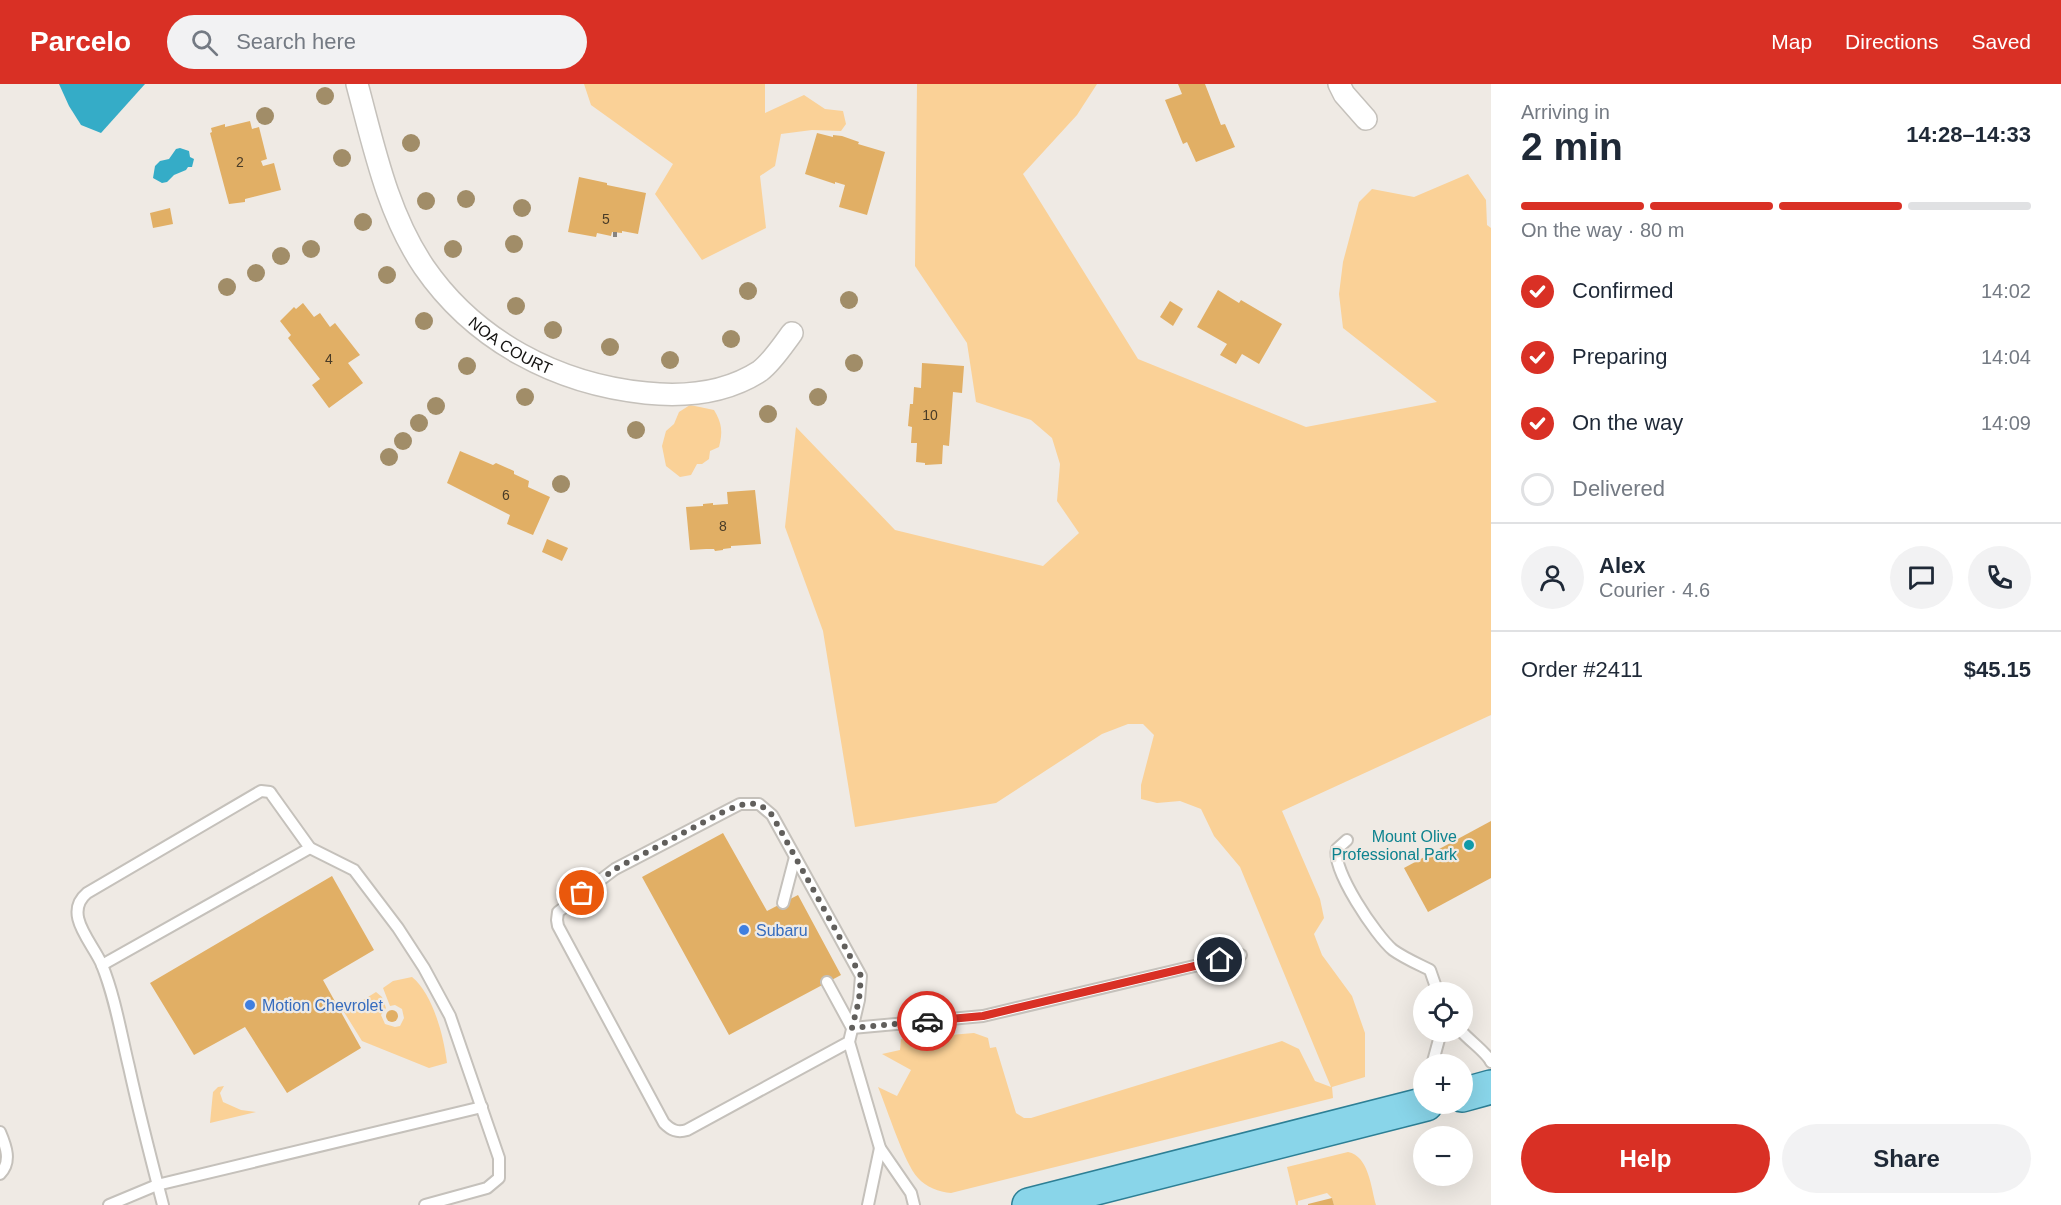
<!DOCTYPE html>
<html lang="en">
<head>
<meta charset="utf-8">
<style>
  :root { --surface:#fff; --page:#f2f2f3; --text:#1f2937; --muted:#747a83; --line:#e0e1e3; --accent:#d93025 }
  body { margin:0; font-family:Arial,sans-serif; background:var(--page); color:var(--text); height:100vh; display:flex; flex-direction:column; font-size:22px; white-space:nowrap }
  * { box-sizing:border-box; margin:0 }
  p { font-size:20px; color:var(--muted) }
  .icon { flex:none; width:33px; height:33px; fill:none; stroke:currentColor; stroke-width:2; stroke-linecap:round; stroke-linejoin:round }
  .map { position:relative; flex:1; overflow:hidden }
  .sheet { display:flex; flex-direction:column; background:var(--surface); width:570px }
  .sheet>* { flex:none }
  .fabs { position:absolute; left:1413px; top:898px; display:grid; gap:12px }
  .fabs a { display:grid; place-items:center; width:60px; height:60px; border-radius:50%; background:var(--surface); box-shadow:0 6px 24px #0002; font-size:30px }
  .pin { position:absolute; display:grid; place-items:center; width:51px; height:51px; color:#fff; margin:-26px; border:3px solid #fff; border-radius:50%; box-shadow:0 2px 6px #0007 }
  .courier { position:absolute; display:grid; place-items:center; width:60px; height:60px; margin:-30px; border:4px solid #d93025; border-radius:50%; background:#fff; color:#222; box-shadow:0 2px 8px #0007 }
  .overview em { font-style:normal; font-weight:700 }
  .overview div { display:flex; flex-direction:column-reverse }
  .overview { display:flex; align-items:center; justify-content:space-between; height:102px; padding:0 30px }
  h1 { font-size:39px; font-weight:700; line-height:45px }
  .bar { display:grid; grid-template-columns:repeat(4,1fr); gap:9px 6px; align-content:center; height:72px; padding:0 30px }
  .bar i { height:8px; border-radius:4px; background:var(--line) }
  .bar .active { background:var(--accent) }
  .bar p { grid-column:span 4 }
  .line { display:flex; align-items:center; gap:15px; padding:0 30px; border-top:2px solid var(--line) }
  .line div { flex:1 }
  .round { display:grid; place-items:center; flex:none; width:63px; height:63px; border-radius:32px; background:var(--page) }
  ol { padding:0 30px; list-style:none }
  li { display:flex; align-items:center; gap:18px; height:66px }
  li p { margin-inline-start:auto }
  li .icon { padding:6px; border-radius:50%; background:var(--accent); color:#fff; stroke-width:4 }
  li:last-child { color:var(--muted) }
  li i { width:33px; height:33px; border:3px solid var(--line); border-radius:50% }
  .primary-button { display:flex; gap:12px; margin-top:auto; padding:12px 30px }
  .primary-button a { flex:1; height:69px; border-radius:36px; background:var(--accent); color:#fff; font-size:24px; font-weight:700; line-height:69px; text-align:center }
  .primary-button a+a { background:var(--page); color:var(--text) }
  header { display:flex; align-items:center; gap:36px; box-sizing:border-box; height:84px; padding:0 30px; background:var(--accent); color:#fff }
  header strong { font-size:28px }
  nav { display:flex; gap:33px; margin-inline-start:auto; font-size:21px }
  .search { width:420px; height:54px; background:var(--page); display:flex; align-items:center; gap:15px; box-sizing:border-box; padding:0 21px; border-radius:33px; color:var(--muted); font-size:22px }
  main { display:flex; flex:1; min-height:0 }
  .map>svg:first-child { display:block }
  .green { fill:#fad197 }
  .water { fill:#35acc7 }
  .building { fill:#e1af65 }
  .lines { fill:none; stroke-linecap:round; stroke-linejoin:round }
  .service-casing { stroke:#c5c1bb; stroke-width:14 }
  .minor-casing { stroke:#c5c1bb; stroke-width:24 }
  .primary-casing { stroke:#2d7f95; stroke-width:36 }
  .path { stroke:#86837f; stroke-width:4; stroke-dasharray:6 3; stroke-linecap:butt }
  .service { stroke:#fff; stroke-width:10 }
  .minor { stroke:#fff; stroke-width:21 }
  .primary { stroke:#89d5e9; stroke-width:33 }
  .tree { fill:#a18d68 }
  .done { stroke:#615f5c; stroke-width:6; stroke-dasharray:0 10.8 }
  .route { stroke:#d93025; stroke-width:8 }
  .culture-dot { fill:#0f9aa8; stroke:#efeae4; stroke-width:2 }
  .shop-dot { fill:#3f7fe0; stroke:#efeae4; stroke-width:2 }
  .labels { text-anchor:middle; stroke-width:4.5; stroke-linejoin:round; paint-order:stroke }
  .number-label { font-size:14px; fill:#483b27 }
  .street-label { font-size:16px; fill:#151412; stroke:#efeae4 }
  .culture-label { font-size:16px; fill:#0d838f; stroke:#efeae4; text-anchor:end }
  .shop-label { font-size:16px; fill:#366cbe; stroke:#efeae4; text-anchor:start }
</style>
</head>
<body>
<header>
<strong>Parcelo</strong>
<div class="search"><svg class="icon" aria-label="search" viewBox="0 0 24 24"><circle cx="10" cy="10" r="6"/><path d="M15 15l6 6"/></svg>Search here</div>
<nav><a>Map</a><a>Directions</a><a>Saved</a></nav>
</header>
<main>
<div class="map">
<svg width="1491" height="1121" viewBox="0 0 1491 1121">
  <rect width="100%" height="100%" fill="#efeae4"/>
  <g class="green">
    <path d="M584 0H765V29L804 11 825 25 843 27 846 40 841 47 812 46 781 50 775 82 760 92 766 144 702 176 655 110 673 80 591 21Z"/>
    <path d="M917 0H1097L1077 31 1023 90 1138 275 1306 343 1437 318 1343 244 1339 210 1343 178 1359 118 1372 105 1414 113 1468 90 1486 116 1487 141 1491 144V631L1282 727 1320 815 1324 834 1314 850 1322 871 1352 912 1365 949V993L1332 1003 1333 1014 951 1109C939 1108 926 1103 918 1094 904 1079 887 1024 878 1003L897 1012 911 986 882 970 900 966 901 955 974 949 988 954 990 964 996 963 1016 1029 1024 1034H1031L1282 957 1299 965 1315 997 1331 1003 1240 783 1214 752 1201 725 1180 717 1157 719 1141 715V701L1154 651 1143 640H1128L1102 650 996 719 855 743 823 547 785 443 796 343 895 446 1043 482 1079 449 1057 417 1060 380 1052 354 1031 336 976 318 967 259 915 182Z"/>
    <path d="M690 321 714 326C722 339 723 348 719 363L710 367 709 375 702 380H697L691 391 680 393 666 382 662 362 666 347 674 340 679 328Z"/>
    <path d="M412 893C433 910 444 953 447 979L429 984 362 957 344 928 376 908 382 913 386 924 381 931 385 940 395 943 400 942 404 934 402 925 395 921 390 922 383 904 393 897Z"/>
    <path d="M224 1002 220 1009 223 1018 241 1026 256 1028 210 1039 213 1008 218 1003Z"/>
    <path d="M1348 1068C1369 1072 1371 1104 1376 1121H1334L1332 1114 1327 1109 1298 1117V1121H1296L1287 1083Z"/>
  </g>
  <g class="water">
    <path d="M59 0H145L101 49 81 41 69 22Z"/>
    <path d="M180 64 189 67 190 73 194 75 192 83H188L186 86 174 91 167 98 162 99 153 94 155 82 160 77 169 75 176 65Z"/>
  </g>
  <g class="building">
    <path d="M1178 0H1205L1221 41 1225 40 1235 63 1196 78 1187 58 1183 60 1165 16 1182 10Z"/>
    <path d="M250 37 252 45 259 43 267 75 261 77 263 82 274 79 281 106 245 115V118L229 120 210 49 212 48 211 44 225 40V43Z"/>
    <path d="M817 49 833 53V51L842 52 859 58 858 60 885 68 867 131 839 123 845 101 835 98V100L805 90Z"/>
    <path d="M579 93 607 99V101L646 109 638 150 622 147V149L612 148 611 152 597 149 596 153 568 148Z"/>
    <path d="M170 124 173 140 153 144 150 129Z"/>
    <path d="M1218 206 1239 219 1241 216 1282 240 1259 280 1242 270 1236 280 1220 271 1227 260 1197 243Z"/>
    <path d="M1170 217 1183 225 1173 242 1160 233Z"/>
    <path d="M303 219 314 233 320 229 330 243 335 239 360 271 348 279 363 299 329 324 312 301 320 295 288 254 291 251 280 237 294 223 296 225Z"/>
    <path d="M922 279 964 282 962 309 953 308 949 362 943 361 942 380 925 381V379L916 378 917 359H911L912 343 908 342 910 320H913L914 303 921 304Z"/>
    <path d="M460 367 493 381 496 379 514 387V390L529 397 528 403 550 413 533 451 507 440 510 431 447 399Z"/>
    <path d="M755 406 761 460 731 462V464L723 465V466L715 467 714 465H706L690 466 686 423 703 422V420L713 419V421L728 420 727 408Z"/>
    <path d="M547 455 568 464 562 477 542 468Z"/>
    <path d="M1491 737V794L1428 828 1404 784Z"/>
    <path d="M723 749 767 827 798 811 841 891 729 951 642 793Z"/>
    <path d="M332 792 374 866 323 896 361 964 287 1009 245 943 194 971 150 899Z"/>
    <circle cx="392" cy="932" r="6"/>
    <path d="M1332 1114 1334 1121H1308V1120Z"/>
  </g>
  <g class="lines">
    <g class="service-casing">
      <g id="service">
        <path d="M1347 756 1337 765C1331 785 1376 852 1393 866 1404 874 1418 880 1430 886L1438 909"/>
        <path d="M783 819 795 773"/>
        <path d="M102 881 310 764"/>
        <path d="M827 898 852 944 983 932 1241 871"/>
        <path d="M1462 948C1470 957 1487 969 1491 978"/>
        <path d="M849 958 687 1046C677 1049 671 1046 664 1039L558 842 557 836 558 828 615 785 740 720H759L772 731 861 892 859 916 849 958 880 1064 911 1109 914 1121"/>
        <path d="M1432 981 1441 948"/>
        <path d="M0 1048C6 1062 12 1078 0 1090"/>
        <path d="M109 1121 157 1101 482 1023"/>
        <path d="M163 1121C151 1075 139 1029 129 983 121 950 115 913 102 881 93 859 62 830 87 809L261 707 270 708 272 711 310 764 354 786 398 844 424 884 450 932 499 1074V1094L487 1104 425 1121"/>
        <path d="M868 1121 880 1064"/>
      </g>
    </g>
    <g class="minor-casing">
      <g id="minor">
        <path id="s1" d="M357 0C374 63 387 128 424 183 475 257 557 300 646 309 685 313 726 309 760 287 772 278 783 261 792 249"/>
        <path d="M1339 0 1344 10 1366 35"/>
      </g>
    </g>
    <g class="primary-casing">
      <g id="primary">
        <path d="M1462 1011 1491 1003"/>
        <path d="M1029 1121 1426 1020"/>
      </g>
    </g>
    <path class="path" d="M615 153V148"/>
    <use href="#service" class="service"/>
    <use href="#minor" class="minor"/>
    <use href="#primary" class="primary"/>
  </g>
  <g class="tree">
    <circle cx="325" cy="12" r="9"/>
    <circle cx="265" cy="32" r="9"/>
    <circle cx="411" cy="59" r="9"/>
    <circle cx="342" cy="74" r="9"/>
    <circle cx="466" cy="115" r="9"/>
    <circle cx="426" cy="117" r="9"/>
    <circle cx="522" cy="124" r="9"/>
    <circle cx="363" cy="138" r="9"/>
    <circle cx="514" cy="160" r="9"/>
    <circle cx="311" cy="165" r="9"/>
    <circle cx="453" cy="165" r="9"/>
    <circle cx="281" cy="172" r="9"/>
    <circle cx="256" cy="189" r="9"/>
    <circle cx="387" cy="191" r="9"/>
    <circle cx="227" cy="203" r="9"/>
    <circle cx="748" cy="207" r="9"/>
    <circle cx="849" cy="216" r="9"/>
    <circle cx="516" cy="222" r="9"/>
    <circle cx="424" cy="237" r="9"/>
    <circle cx="553" cy="246" r="9"/>
    <circle cx="731" cy="255" r="9"/>
    <circle cx="610" cy="263" r="9"/>
    <circle cx="670" cy="276" r="9"/>
    <circle cx="854" cy="279" r="9"/>
    <circle cx="467" cy="282" r="9"/>
    <circle cx="525" cy="313" r="9"/>
    <circle cx="818" cy="313" r="9"/>
    <circle cx="436" cy="322" r="9"/>
    <circle cx="768" cy="330" r="9"/>
    <circle cx="419" cy="339" r="9"/>
    <circle cx="636" cy="346" r="9"/>
    <circle cx="403" cy="357" r="9"/>
    <circle cx="389" cy="373" r="9"/>
    <circle cx="561" cy="400" r="9"/>
  </g>
  <g class="lines">
    <path class="done" d="M582 809 615 785 723 728C741 720 757 713 772 731L861 892 859 916 852 944 927 937"/>
    <path class="route" d="M927 937 983 932 1220 876"/>
  </g>
  <circle class="culture-dot" cx="1469" cy="761" r="6"/>
  <g class="shop-dot">
    <circle cx="744" cy="846" r="6"/>
    <circle cx="250" cy="921" r="6"/>
  </g>
  <g class="labels">
    <g class="number-label">
      <text x="240" y="83">2</text>
      <text x="606" y="140">5</text>
      <text x="329" y="280">4</text>
      <text x="930" y="336">10</text>
      <text x="506" y="416">6</text>
      <text x="723" y="447">8</text>
    </g>
    <g class="street-label">
      <text dy="6" stroke="none"><textPath href="#s1" startOffset="314">NOA COURT</textPath></text>
    </g>
    <g class="culture-label">
      <text x="1457" y="758">Mount Olive<tspan x="1457" dy="18">Professional Park</tspan></text>
    </g>
    <g class="shop-label">
      <text x="756" y="852">Subaru</text>
      <text x="262" y="927">Motion Chevrolet</text>
    </g>
  </g>
</svg>
<div class="fabs">
<a><svg class="icon" aria-label="locate" viewBox="0 0 24 24"><circle cx="12" cy="12" r="6"/><path d="M12 2v4M12 18v4M2 12h4M18 12h4"/></svg></a>
<a>+</a>
<a>−</a>
</div>
<div class="pin" style="left:582px;top:809px;background:#ea580c"><svg class="icon" aria-label="bag" viewBox="0 0 24 24"><path d="M5 8h14l-1 12H6zM9 8a3 3 0 0 1 6 0"/></svg></div>
<div class="pin" style="left:1220px;top:876px;background:#1f2937"><svg class="icon" aria-label="home" viewBox="0 0 24 24"><path d="M3 11l9-7 9 7M6 9v11h12V9"/></svg></div>
<div class="courier" style="left:927px;top:937px"><svg class="icon" aria-label="car" viewBox="0 0 24 24"><path d="M5 17H2v-5l4-1 3-4h7l3 4 3 1v5h-3M9 17h6M6 11h13"/><circle cx="7" cy="17" r="2"/><circle cx="17" cy="17" r="2"/></svg></div>
</div>
<section class="sheet">
<div class="overview"><div><h1>2 min</h1><p>Arriving in</p></div><em>14:28–14:33</em></div>
<div class="bar"><i class="active"></i><i class="active"></i><i class="active"></i><i></i><p>On the way · 80 m</p></div>
<ol>
<li><svg class="icon" aria-label="check" viewBox="0 0 24 24"><path d="M5 12l5 5 9-10"/></svg>Confirmed<p>14:02</p></li>
<li><svg class="icon" aria-label="check" viewBox="0 0 24 24"><path d="M5 12l5 5 9-10"/></svg>Preparing<p>14:04</p></li>
<li><svg class="icon" aria-label="check" viewBox="0 0 24 24"><path d="M5 12l5 5 9-10"/></svg>On the way<p>14:09</p></li>
<li><i></i>Delivered</li>
</ol>
<div class="line" style="height:108px"><a class="round"><svg class="icon" aria-label="person" viewBox="0 0 24 24"><circle cx="12" cy="8" r="4"/><path d="M4 21q1-7 8-7t8 7"/></svg></a><div><b>Alex</b><p>Courier · 4.6</p></div><a class="round"><svg class="icon" aria-label="chat" viewBox="0 0 24 24"><path d="M4 5h16v11H9l-5 4z"/></svg></a><a class="round"><svg class="icon" aria-label="phone" viewBox="0 0 24 24"><path d="M5 4h4l2 5-3 2q2 4 5 5l2-3 5 2v4C11 20 4 13 5 4z"/></svg></a></div>
<div class="line" style="height:78px"><div>Order #2411</div><b>$45.15</b></div>
<div class="primary-button"><a>Help</a><a>Share</a></div>
</section>
</main>
</body>
</html>
